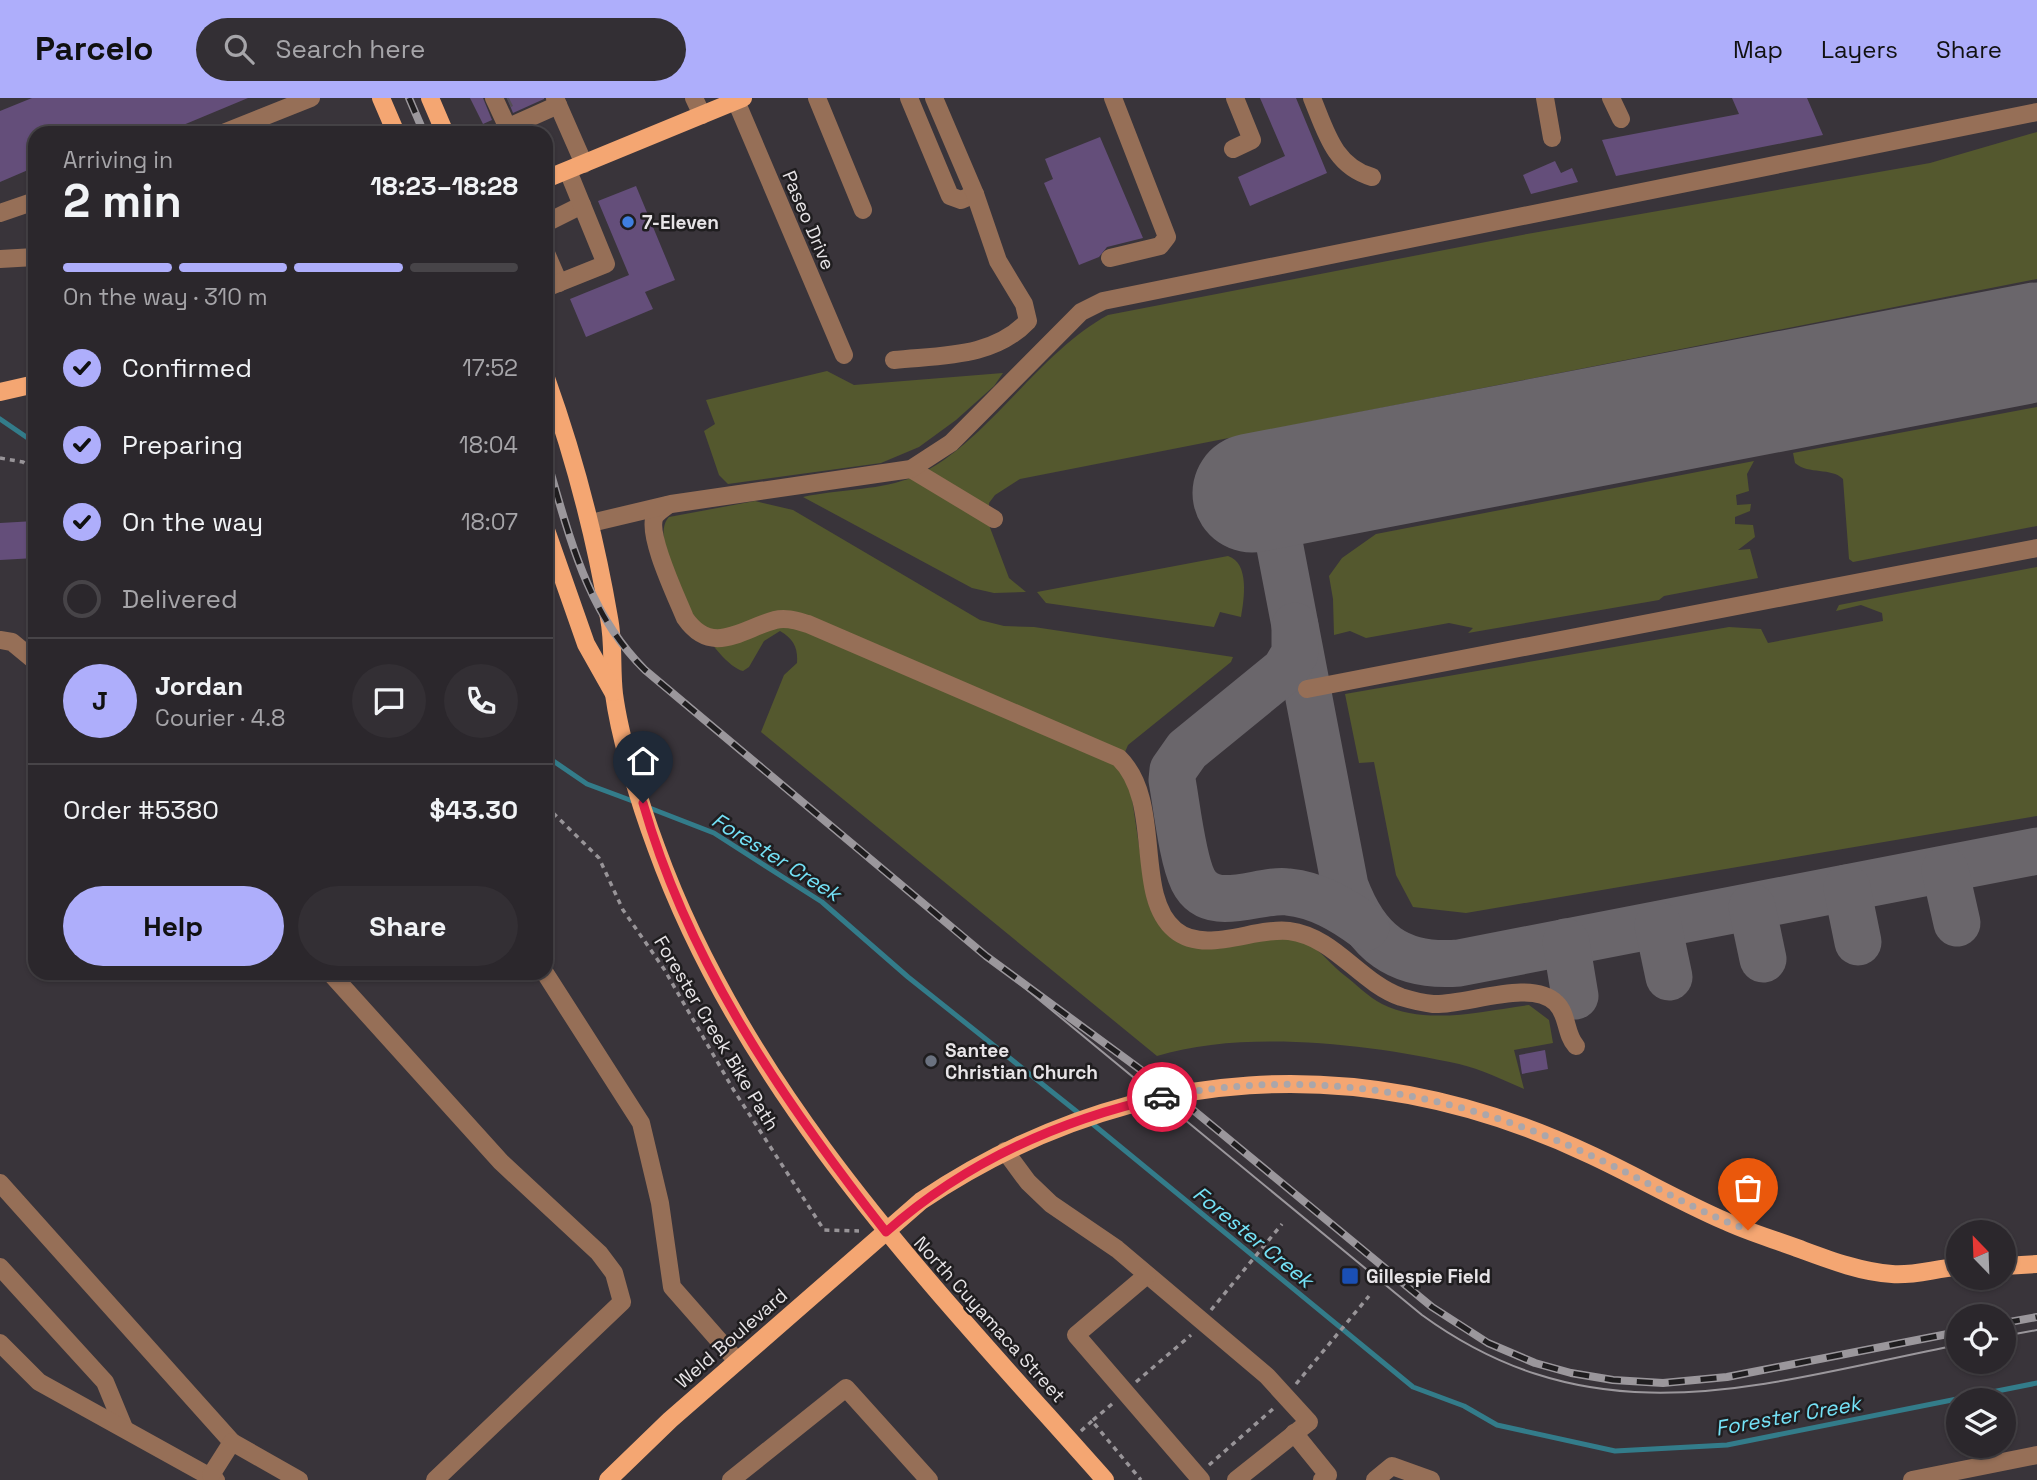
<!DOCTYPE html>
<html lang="en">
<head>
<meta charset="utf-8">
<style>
  :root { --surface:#2b272c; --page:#332f34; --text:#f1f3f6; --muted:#a6a5a9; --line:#474448; --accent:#aeaefb }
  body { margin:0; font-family:"Space Grotesk",sans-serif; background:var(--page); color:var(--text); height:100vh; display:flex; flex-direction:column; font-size:26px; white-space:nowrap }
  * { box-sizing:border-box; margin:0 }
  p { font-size:23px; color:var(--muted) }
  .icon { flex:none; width:38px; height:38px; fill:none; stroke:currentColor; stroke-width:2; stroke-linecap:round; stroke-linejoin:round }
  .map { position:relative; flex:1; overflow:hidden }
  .sheet { position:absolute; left:28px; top:28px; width:525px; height:854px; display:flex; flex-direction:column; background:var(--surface); border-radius:21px; box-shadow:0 2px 5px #0004,0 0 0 2px var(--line) }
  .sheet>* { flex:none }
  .needle { width:46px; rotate:337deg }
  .tools { position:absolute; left:1946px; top:1122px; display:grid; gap:14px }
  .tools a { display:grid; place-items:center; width:70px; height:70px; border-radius:50%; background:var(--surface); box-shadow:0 2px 5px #0004,0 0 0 2px var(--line); font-size:35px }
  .pin { position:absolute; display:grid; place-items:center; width:60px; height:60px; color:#fff; margin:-72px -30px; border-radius:50% 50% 50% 0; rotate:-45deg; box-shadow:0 0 7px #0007 }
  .pin .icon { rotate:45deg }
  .courier { position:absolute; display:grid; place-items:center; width:70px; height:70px; margin:-35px; border:5px solid #e11d48; border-radius:50%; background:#fff; color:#222; box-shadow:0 2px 9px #0007 }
  .head em { font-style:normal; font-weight:600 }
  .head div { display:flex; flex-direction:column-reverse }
  .head { display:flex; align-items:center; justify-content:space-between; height:119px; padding:0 35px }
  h1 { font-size:46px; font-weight:600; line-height:52px }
  .bar { display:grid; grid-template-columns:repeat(4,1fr); gap:10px 7px; align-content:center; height:84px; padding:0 35px }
  .bar i { height:9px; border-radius:5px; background:var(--line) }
  .bar .active { background:var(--accent) }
  .bar p { grid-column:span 4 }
  .line { display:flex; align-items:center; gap:18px; padding:0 35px; border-top:2px solid var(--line) }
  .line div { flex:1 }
  .round { display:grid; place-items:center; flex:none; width:74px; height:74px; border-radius:37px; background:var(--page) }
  ol { padding:0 35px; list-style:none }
  li { display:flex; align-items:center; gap:21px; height:77px }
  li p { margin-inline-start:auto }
  li .icon { padding:7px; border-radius:50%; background:var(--accent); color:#111; stroke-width:4 }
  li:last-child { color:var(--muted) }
  li i { width:38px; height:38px; border:4px solid var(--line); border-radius:50% }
  .button { display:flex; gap:14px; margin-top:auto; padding:14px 35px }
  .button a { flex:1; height:80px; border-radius:42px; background:var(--accent); color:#111; font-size:28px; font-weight:600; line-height:80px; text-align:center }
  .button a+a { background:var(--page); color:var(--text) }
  header { display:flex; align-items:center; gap:42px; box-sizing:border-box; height:98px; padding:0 35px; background:var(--accent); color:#111 }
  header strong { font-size:33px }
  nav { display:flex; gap:38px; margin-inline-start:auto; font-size:24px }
  .search { width:490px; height:63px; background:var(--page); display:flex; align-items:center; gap:18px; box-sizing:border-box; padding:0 24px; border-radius:38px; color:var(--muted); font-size:26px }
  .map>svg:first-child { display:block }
  .green { fill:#54582e }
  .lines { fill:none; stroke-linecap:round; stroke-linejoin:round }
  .stream { stroke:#337c8a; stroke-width:5 }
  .taxiway { stroke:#6a666b; stroke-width:47 }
  .runway { stroke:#6a666b; stroke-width:119 }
  .building { fill:#644e7a }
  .minor-tunnel { stroke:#534e54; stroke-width:18; stroke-dasharray:18 9; stroke-linecap:butt }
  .path { stroke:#989498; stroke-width:3.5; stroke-dasharray:5 5; stroke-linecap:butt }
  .minor { stroke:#966f57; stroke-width:18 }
  .major { stroke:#f4a672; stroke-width:18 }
  .tram { stroke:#9b979c; stroke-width:2 }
  .rail-casing { stroke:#9b979c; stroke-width:8 }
  .rail { stroke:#1f1d1f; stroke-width:5; stroke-dasharray:16; stroke-linecap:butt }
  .done { stroke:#aaa6aa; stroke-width:7; stroke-dasharray:0 12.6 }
  .route { stroke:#e11d48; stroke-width:9 }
  .shop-dot { fill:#3f7fe0; stroke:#1f1d1f; stroke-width:2.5 }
  .worship-dot { fill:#6b7280; stroke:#1f1d1f; stroke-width:2.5 }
  .transit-dot { fill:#1a4fb4; stroke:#1f1d1f; stroke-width:2.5 }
  .labels { text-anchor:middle; stroke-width:5; stroke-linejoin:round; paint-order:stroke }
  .street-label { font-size:19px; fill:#e7e4e7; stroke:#1f1d1f }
  .poi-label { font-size:19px; font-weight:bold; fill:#e7e4e7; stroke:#1f1d1f; text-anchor:start }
  .water-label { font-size:21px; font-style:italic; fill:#74e2f7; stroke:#1f1d1f }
</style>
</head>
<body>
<header>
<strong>Parcelo</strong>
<div class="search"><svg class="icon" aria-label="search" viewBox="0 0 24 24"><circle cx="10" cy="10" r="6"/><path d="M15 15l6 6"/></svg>Search here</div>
<nav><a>Map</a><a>Layers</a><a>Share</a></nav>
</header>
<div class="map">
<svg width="2037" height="1382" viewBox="0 0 2037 1382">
  <rect width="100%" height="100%" fill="#39343a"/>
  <g class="green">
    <path d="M2037 34V181L1020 381 995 397 989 405V427L1009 480 1026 494 994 495 972 490 803 399C839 391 873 393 908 381 982 354 1034 257 1108 217L1527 136 1930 65Z"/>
    <path d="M827 273 854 287 1003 275 994 288 956 322 919 349 881 365 728 386 719 377 704 333 715 326 706 302Z"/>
    <path d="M2037 309V428L1853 464 1849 461 1843 381C1831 369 1809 377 1795 365L1793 355Z"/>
    <path d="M1754 363 1747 376 1749 393 1736 397 1737 407 1751 406 1750 413 1735 419V426L1753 427 1755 439 1738 452 1750 451 1758 480 1664 498 1659 502 1468 535 1473 530 1449 525 1366 540 1350 533 1334 537 1333 501 1329 478 1342 460 1376 436Z"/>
    <path d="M755 403 793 412 980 522 1004 528 1034 529 1233 559 1231 564 1128 647 1125 654 1147 801C1172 880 1234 832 1293 841 1317 845 1326 863 1344 877 1356 886 1368 899 1382 906 1426 928 1482 913 1529 907L1549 922 1553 945 1514 952 1524 991C1503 982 1481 971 1459 966 1371 946 1243 931 1157 958L761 634 784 577 797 565C798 550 794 541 780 533L764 543 749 569 743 573C711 565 644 443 669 419Z"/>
    <path d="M1228 458C1250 465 1244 502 1241 519L1220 514 1214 529 1046 505 1037 494Z"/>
    <path d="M2037 469V718L1466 815 1413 809 1396 777 1374 664 1359 665 1345 596 1729 529 1761 531 1768 545 1883 523 1882 515 1861 507 1836 513 1839 507Z"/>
  </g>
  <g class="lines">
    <g class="stream">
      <path d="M0 321 35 345"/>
      <path d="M546 658 587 686 638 705"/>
      <path d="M647 709 714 735 822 804 908 879 1081 1017"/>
      <path d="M1089 1023 1413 1289 1464 1308 1497 1327 1615 1353 1727 1347 2037 1285"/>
    </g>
    <g class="taxiway">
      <path d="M1269 392 1345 788C1366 844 1398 870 1459 865L2037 753"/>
      <path d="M1295 528V555L1285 572 1187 652 1173 672 1172 682C1177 709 1182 759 1193 782 1211 818 1259 790 1288 794 1318 797 1343 812 1366 829"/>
      <path d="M1945 772 1957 825"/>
      <path d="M1847 790 1858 844"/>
      <path d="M1752 809 1763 861"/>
      <path d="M1658 827 1669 879"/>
      <path d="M1566 844 1575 898"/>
    </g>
    <path class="runway" d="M1252 395 2037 244"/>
  </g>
  <g class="building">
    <path d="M32 0H248L164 35H35V69L0 84V13Z"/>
    <path d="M470 0H483L492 22 483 26Z"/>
    <path d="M507 0H544V1L513 15Z"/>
    <path d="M1260 0H1296L1327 75 1250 108 1238 79 1285 58Z"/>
    <path d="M1732 0H1807L1823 37 1616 78 1602 42 1739 16Z"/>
    <path d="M1100 39 1143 140 1107 149 1099 159 1079 167 1044 85 1053 81 1045 61Z"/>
    <path d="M1555 63 1561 75 1572 70 1578 84 1531 96 1523 77Z"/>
    <path d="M636 88 675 182 645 194 653 211 586 239 570 201 629 177 598 103Z"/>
    <path d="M35 423V460L0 462V425Z"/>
    <path d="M1545 952 1548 971 1522 976 1519 957Z"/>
  </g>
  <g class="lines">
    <path class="minor-tunnel" d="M507 1 509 0"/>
    <g class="path">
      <path d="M0 360 23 364 35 373"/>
      <path d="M546 708 599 760 623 812 664 871 733 991 824 1132 859 1133"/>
      <path d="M1211 1212 1282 1126"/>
      <path d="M1136 1284 1191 1237"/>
      <path d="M1296 1286 1369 1198"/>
      <path d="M1112 1306 1092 1323 1141 1382"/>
      <path d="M1081 1333 1092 1323"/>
      <path d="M1209 1367 1274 1310"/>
    </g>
    <g class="minor">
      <path d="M494 0 506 26 511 28 558 7"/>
      <path d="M555 0 584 66"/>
      <path d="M694 0 702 17"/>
      <path d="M817 0 863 112"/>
      <path d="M909 0 950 98 961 102 975 96"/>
      <path d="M1312 0C1326 34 1334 68 1372 79"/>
      <path d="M1545 0 1552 40"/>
      <path d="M1611 0 1621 21"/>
      <path d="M736 3 844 257"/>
      <path d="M223 35 311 0"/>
      <path d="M1233 51 1252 42 1235 0"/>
      <path d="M0 115 35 103"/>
      <path d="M546 125 582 107"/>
      <path d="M546 155 559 185"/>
      <path d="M1110 160 1160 148 1167 139 1113 0"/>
      <path d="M0 161 35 159"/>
      <path d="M546 190 606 166 568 73"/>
      <path d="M894 262C942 257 993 260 1028 223L1024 206 998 163 975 96 934 0"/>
      <path d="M911 371 994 421"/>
      <path d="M668 407C664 410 658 414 655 418 646 436 677 500 685 520 712 559 742 531 775 522 786 519 797 523 808 526L1119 660C1164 704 1133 797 1175 832 1205 857 1254 829 1289 833 1335 839 1359 884 1401 899 1411 902 1423 905 1433 906 1465 908 1531 880 1556 905 1568 916 1565 936 1576 948"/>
      <path d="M591 425 671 406 911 371 951 345 1081 214 1103 203 2037 14"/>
      <path d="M0 542 12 544 35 563"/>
      <path d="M1307 591 2037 450"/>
      <path d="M344 875 333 878 501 1064 599 1155 614 1175 622 1204 435 1382"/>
      <path d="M545 875 641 1025 660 1105 672 1189 737 1263"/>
      <path d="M1005 1053 1028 1084 1051 1106 1117 1151 1267 1278 1309 1324 1236 1382"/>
      <path d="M0 1085 232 1344"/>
      <path d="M0 1169 105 1284 124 1330"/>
      <path d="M1147 1177 1076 1237 1201 1382"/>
      <path d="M0 1245 39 1284 216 1382"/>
      <path d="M1294 1335 1328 1377 1322 1382"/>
      <path d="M211 1377 232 1344 299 1382"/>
      <path d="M731 1382 846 1290 929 1382"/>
      <path d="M1375 1382 1392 1368 1431 1382"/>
      <path d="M1912 1382 2037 1357"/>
    </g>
    <g class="major">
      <path d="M381 0 396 35"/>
      <path d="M430 0 445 35"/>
      <path d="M546 81 743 0"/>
      <path d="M546 280C574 358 595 438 609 520 614 545 611 570 614 596 620 641 640 706 656 749 746 998 933 1188 1105 1382"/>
      <path d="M0 294 35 286"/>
      <path d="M546 432 586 546 613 594"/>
      <path d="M2004 1168 2037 1166"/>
      <path d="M608 1382 670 1322 921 1103C1130 963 1364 950 1591 1057 1636 1078 1679 1103 1725 1123 1748 1134 1773 1141 1797 1150 1827 1161 1860 1174 1892 1176 1914 1178 1937 1170 1958 1169"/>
    </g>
    <g class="tram">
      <path d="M986 858 1422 1217C1598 1345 1764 1285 1958 1247"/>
      <path d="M2004 1238 2037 1232"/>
    </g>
    <g class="rail-casing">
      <g id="rail">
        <path d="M409 0 424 35"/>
        <path d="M546 359C569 436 586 514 645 572L986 858 1175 997 1432 1209 1488 1245 1535 1265 1571 1275 1613 1282 1663 1285 1727 1279 1958 1234"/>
        <path d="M2004 1225 2037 1219"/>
      </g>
    </g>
    <use href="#rail" class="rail"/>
  </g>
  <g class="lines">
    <path class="done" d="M1162 999C1309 969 1455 994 1590 1057 1643 1081 1693 1112 1748 1132"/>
    <path class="route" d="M643 705C689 866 784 1004 886 1134 965 1064 1059 1022 1162 999"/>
  </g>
  <circle class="shop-dot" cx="628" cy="124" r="7"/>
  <circle class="worship-dot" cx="931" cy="963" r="7"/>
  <rect class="transit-dot" x="1341" y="1169" width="18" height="18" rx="3.5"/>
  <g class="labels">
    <g class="street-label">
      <text transform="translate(809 122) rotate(67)" y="7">Paseo Drive</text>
      <text transform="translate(717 935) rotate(59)" y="7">Forester Creek Bike Path</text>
      <text transform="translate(990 1221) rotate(48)" y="7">North Cuyamaca Street</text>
      <text transform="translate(731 1240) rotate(-41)" y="7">Weld Boulevard</text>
    </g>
    <g class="poi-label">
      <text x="642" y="131">7-Eleven</text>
      <text x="945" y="959">Santee<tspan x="945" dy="22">Christian Church</tspan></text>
      <text x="1366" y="1185">Gillespie Field</text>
    </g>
    <g class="water-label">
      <text transform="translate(776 759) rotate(32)" y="7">Forester Creek</text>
      <text transform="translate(1253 1139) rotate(39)" y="7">Forester Creek</text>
      <text transform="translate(1788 1318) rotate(-10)" y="7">Forester Creek</text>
    </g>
  </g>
</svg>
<div class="tools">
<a><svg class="needle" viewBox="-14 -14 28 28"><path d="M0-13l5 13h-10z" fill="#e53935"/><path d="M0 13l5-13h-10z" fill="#a6a5a9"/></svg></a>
<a><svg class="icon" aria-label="locate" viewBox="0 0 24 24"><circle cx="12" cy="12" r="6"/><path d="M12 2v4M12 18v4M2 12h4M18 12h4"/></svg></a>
<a><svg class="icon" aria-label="layers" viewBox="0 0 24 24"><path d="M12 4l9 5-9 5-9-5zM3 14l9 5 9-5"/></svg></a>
</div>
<div class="pin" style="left:1748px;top:1132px;background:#ea580c"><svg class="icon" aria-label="bag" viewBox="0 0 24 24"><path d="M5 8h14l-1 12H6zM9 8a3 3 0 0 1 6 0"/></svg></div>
<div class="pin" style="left:643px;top:705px;background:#1f2937"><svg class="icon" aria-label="home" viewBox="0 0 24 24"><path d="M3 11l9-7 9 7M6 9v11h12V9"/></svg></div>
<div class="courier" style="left:1162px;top:999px"><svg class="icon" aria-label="car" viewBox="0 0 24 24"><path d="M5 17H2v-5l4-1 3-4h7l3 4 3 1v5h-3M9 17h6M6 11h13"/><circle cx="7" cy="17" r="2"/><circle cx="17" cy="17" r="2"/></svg></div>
<section class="sheet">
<div class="head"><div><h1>2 min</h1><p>Arriving in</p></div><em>18:23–18:28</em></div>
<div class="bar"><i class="active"></i><i class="active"></i><i class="active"></i><i></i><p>On the way · 310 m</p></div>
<ol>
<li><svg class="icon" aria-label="check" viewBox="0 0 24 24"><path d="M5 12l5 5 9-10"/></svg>Confirmed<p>17:52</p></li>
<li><svg class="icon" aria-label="check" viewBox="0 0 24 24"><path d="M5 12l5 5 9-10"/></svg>Preparing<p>18:04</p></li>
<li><svg class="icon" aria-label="check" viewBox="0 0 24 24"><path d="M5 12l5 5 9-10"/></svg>On the way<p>18:07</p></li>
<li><i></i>Delivered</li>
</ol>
<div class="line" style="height:126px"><b class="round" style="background:var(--accent);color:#111">J</b><div><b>Jordan</b><p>Courier · 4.8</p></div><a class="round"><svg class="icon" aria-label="chat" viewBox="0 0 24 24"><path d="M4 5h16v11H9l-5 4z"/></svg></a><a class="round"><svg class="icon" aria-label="phone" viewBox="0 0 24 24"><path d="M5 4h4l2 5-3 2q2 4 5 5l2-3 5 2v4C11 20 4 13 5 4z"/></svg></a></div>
<div class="line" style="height:91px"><div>Order #5380</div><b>$43.30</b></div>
<div class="button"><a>Help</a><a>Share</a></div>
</section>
</div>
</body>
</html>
